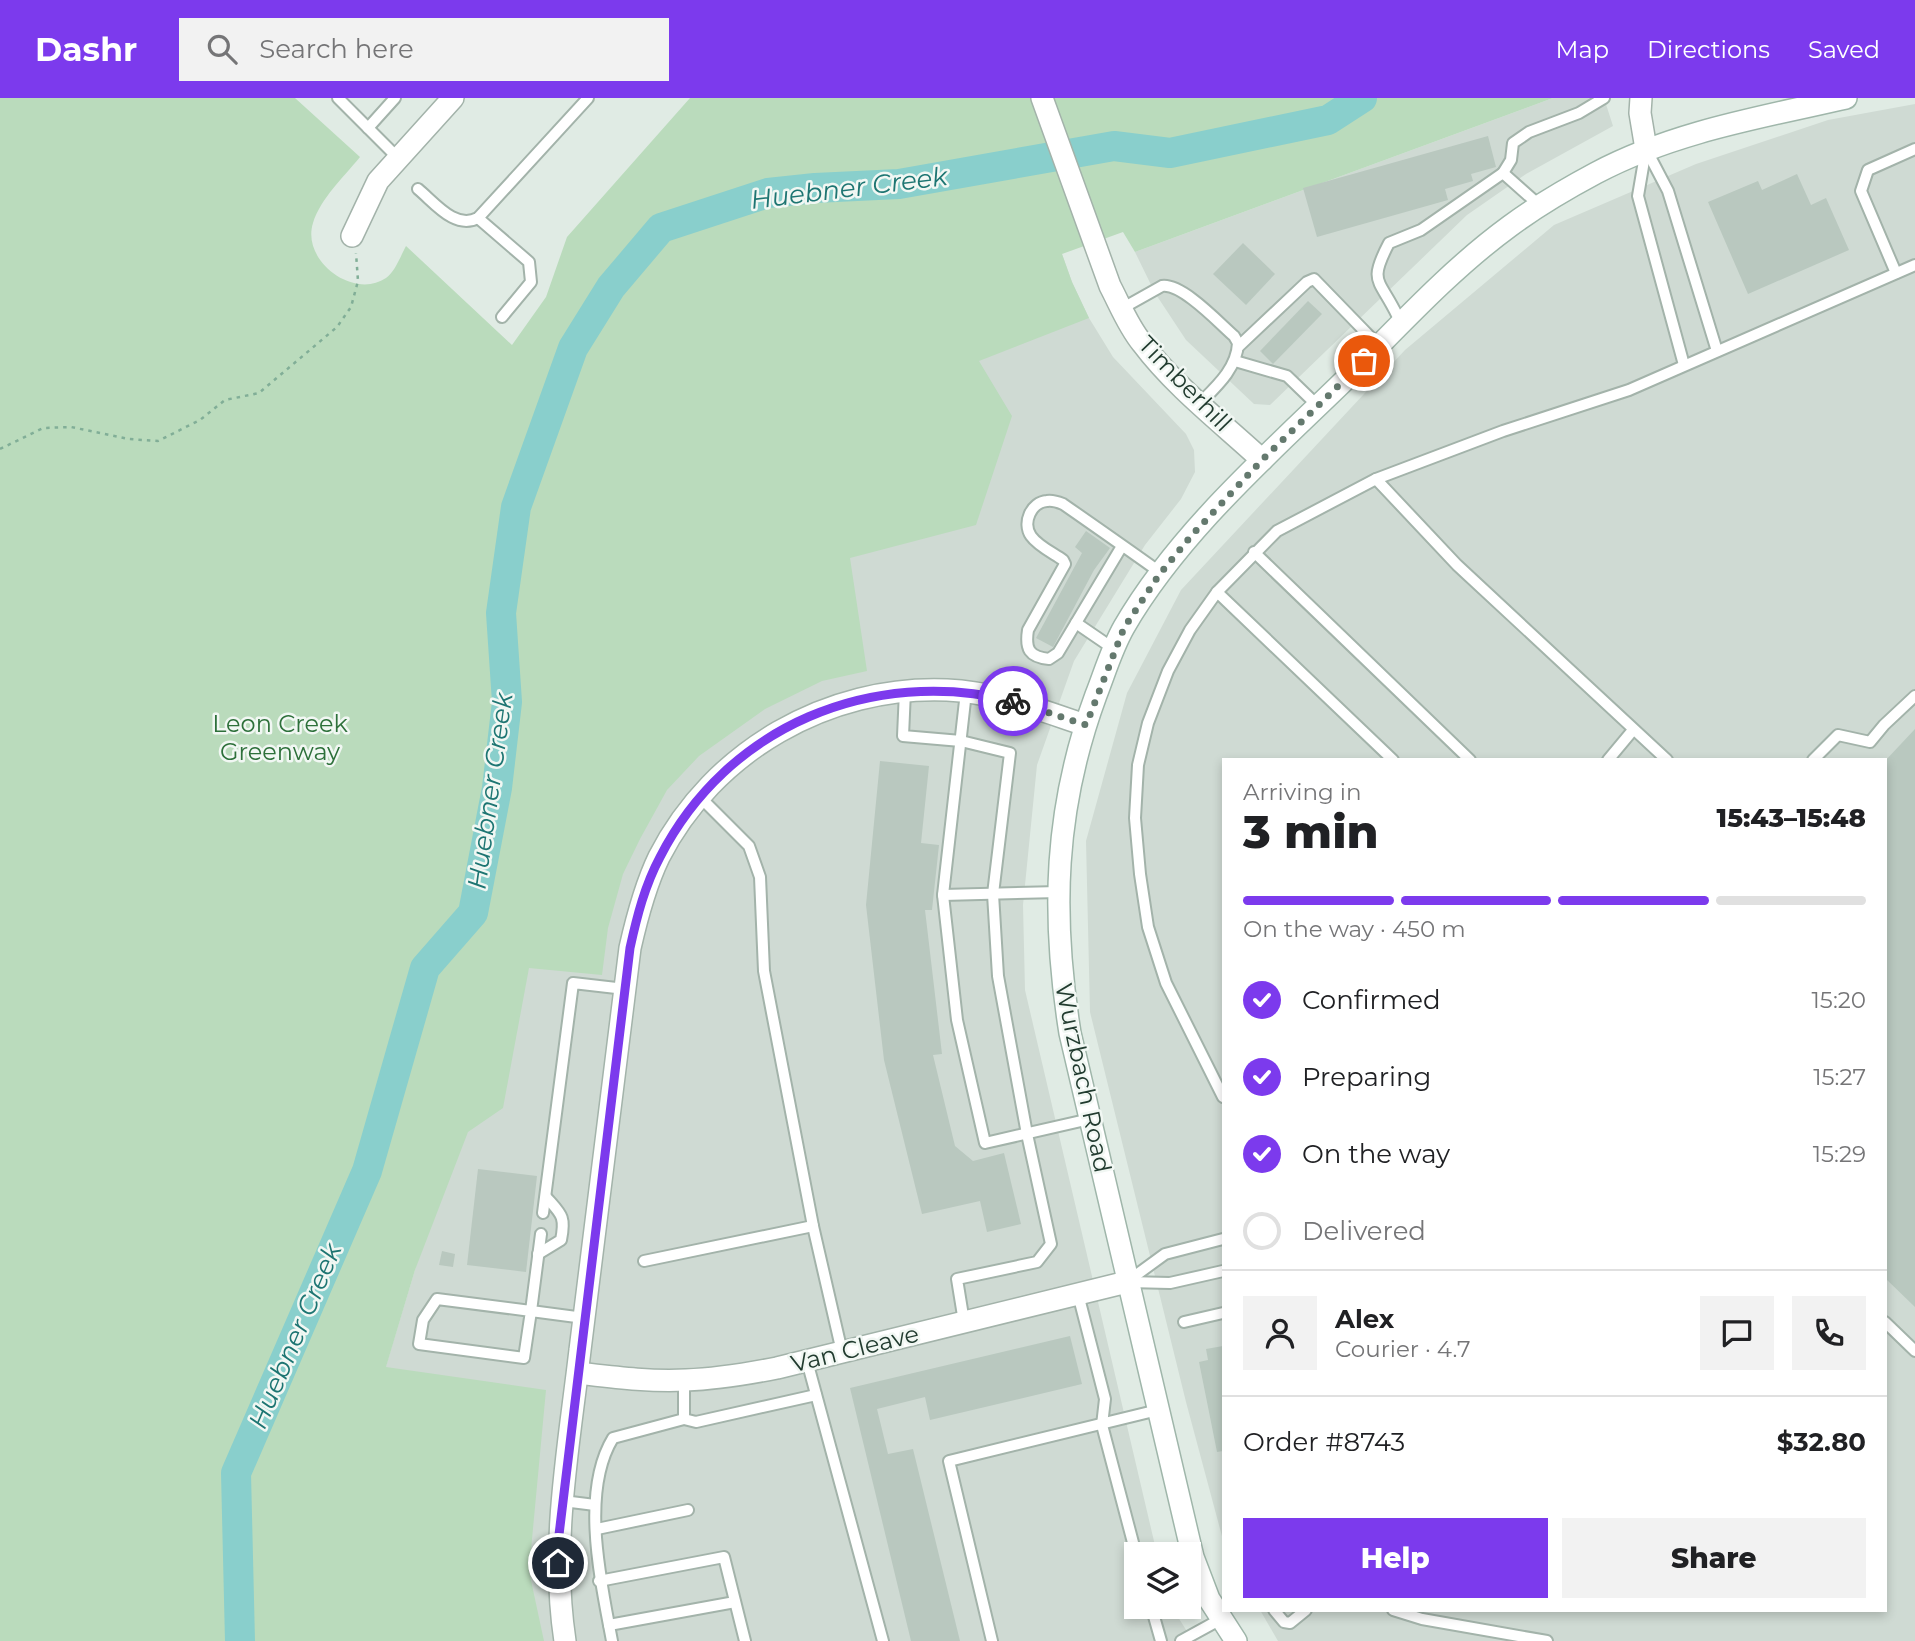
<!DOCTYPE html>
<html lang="en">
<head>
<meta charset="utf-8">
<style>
  :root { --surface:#fff; --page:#f2f2f2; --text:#202124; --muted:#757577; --line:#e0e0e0; --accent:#7c3aed }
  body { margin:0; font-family:Montserrat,sans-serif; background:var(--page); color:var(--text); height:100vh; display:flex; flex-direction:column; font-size:26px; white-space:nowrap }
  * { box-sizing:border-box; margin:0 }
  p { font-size:23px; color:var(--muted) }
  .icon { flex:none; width:38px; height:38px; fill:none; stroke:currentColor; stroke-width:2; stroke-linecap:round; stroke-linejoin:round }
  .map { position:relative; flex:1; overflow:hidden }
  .panel { position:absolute; left:1222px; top:660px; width:665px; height:854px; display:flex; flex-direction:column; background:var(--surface); border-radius:0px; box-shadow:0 4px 10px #0003 }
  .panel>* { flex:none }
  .tools { position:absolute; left:1124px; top:1444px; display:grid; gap:14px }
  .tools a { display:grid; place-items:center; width:77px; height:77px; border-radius:0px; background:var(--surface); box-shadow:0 4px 10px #0003; font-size:35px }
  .pin { position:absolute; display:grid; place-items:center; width:60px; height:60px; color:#fff; margin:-30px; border:4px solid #fff; border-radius:50%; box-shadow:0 2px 7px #0007 }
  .courier { position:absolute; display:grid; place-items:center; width:70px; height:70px; margin:-35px; border:5px solid #7c3aed; border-radius:50%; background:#fff; color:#222; box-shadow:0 2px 9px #0007 }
  .headline em { font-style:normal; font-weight:800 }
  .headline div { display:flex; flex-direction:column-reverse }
  .headline { display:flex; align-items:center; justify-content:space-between; height:119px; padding:0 21px }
  h1 { font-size:46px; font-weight:800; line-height:52px }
  .bar { display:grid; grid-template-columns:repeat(4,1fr); gap:10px 7px; align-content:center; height:84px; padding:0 21px }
  .bar i { height:9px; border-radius:5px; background:var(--line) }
  .bar .on { background:var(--accent) }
  .bar p { grid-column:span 4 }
  .line { display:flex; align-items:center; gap:18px; padding:0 21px; border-top:2px solid var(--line) }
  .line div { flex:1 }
  .round { display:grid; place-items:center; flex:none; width:74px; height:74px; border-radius:0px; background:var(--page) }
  ol { padding:0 21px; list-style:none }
  li { display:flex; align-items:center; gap:21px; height:77px }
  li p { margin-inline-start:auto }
  li .icon { padding:7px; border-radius:50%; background:var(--accent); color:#fff; stroke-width:4 }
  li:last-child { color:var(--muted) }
  li i { width:38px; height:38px; border:4px solid var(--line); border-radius:50% }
  .cta { display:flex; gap:14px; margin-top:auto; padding:14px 21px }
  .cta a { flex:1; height:80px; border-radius:0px; background:var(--accent); color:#fff; font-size:28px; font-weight:800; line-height:80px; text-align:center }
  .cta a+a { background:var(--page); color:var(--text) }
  header { display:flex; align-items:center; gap:42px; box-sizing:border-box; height:98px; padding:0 35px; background:var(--accent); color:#fff }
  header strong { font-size:33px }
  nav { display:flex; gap:38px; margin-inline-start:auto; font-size:24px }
  .search { width:490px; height:63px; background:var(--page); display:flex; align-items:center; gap:18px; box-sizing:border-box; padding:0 24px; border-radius:0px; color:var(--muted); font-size:26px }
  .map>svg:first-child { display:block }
  .built { fill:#cfdad3 }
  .green { fill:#badbbc }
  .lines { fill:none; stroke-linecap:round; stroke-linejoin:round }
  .river { stroke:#89cfcc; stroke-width:30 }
  .building { fill:#b9c8bf }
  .service-casing { stroke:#a3b3aa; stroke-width:14 }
  .minor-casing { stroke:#a3b3aa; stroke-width:24 }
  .tertiary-casing { stroke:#a3b3aa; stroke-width:24 }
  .secondary-casing { stroke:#9fb6aa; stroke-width:24 }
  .path { stroke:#81ae97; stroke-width:2.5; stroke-dasharray:3.5 5; stroke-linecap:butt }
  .service { stroke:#fff; stroke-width:10 }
  .minor { stroke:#fff; stroke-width:21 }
  .tertiary { stroke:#fff; stroke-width:21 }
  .secondary { stroke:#fff; stroke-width:21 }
  .done { stroke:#64796e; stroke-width:7; stroke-dasharray:0 12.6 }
  .route { stroke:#7c3aed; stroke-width:9 }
  .labels { text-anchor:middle; stroke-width:5; stroke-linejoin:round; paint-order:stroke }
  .street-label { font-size:24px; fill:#213b2f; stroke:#f1f7f3 }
  .park-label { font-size:24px; fill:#2d703a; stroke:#f1f7f3 }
  .water-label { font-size:26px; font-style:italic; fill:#1d7572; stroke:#f1f7f3 }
</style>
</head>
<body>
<header>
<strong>Dashr</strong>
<div class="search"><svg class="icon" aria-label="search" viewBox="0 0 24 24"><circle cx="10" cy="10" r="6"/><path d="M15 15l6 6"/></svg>Search here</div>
<nav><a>Map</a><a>Directions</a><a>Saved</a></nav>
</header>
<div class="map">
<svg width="1915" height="1543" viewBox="0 0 1915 1543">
  <rect width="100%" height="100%" fill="#e0ebe4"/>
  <g class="built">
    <path d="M1553 0H1604L1613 28 1526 76 1467 117 1270 307 1254 306 1186 242 1155 195 1135 154Z"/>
    <path d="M1915 6V1543H1278L1260 1512H1885V662H1223V1442L1186 1304 1090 914 1086 743 1127 595 1181 492 1405 252 1554 127 1696 66 1828 22Z"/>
    <path d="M1062 156 1072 184 1089 220 1113 259 1186 336 1194 352 1195 374 1181 401 1145 447 1074 563 1037 667 1023 807 1025 892 1157 1456H1136V1508L1174 1509 1178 1519 1193 1543H296L386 1268 564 677Z"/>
  </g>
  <path class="green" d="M0 0H295L360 59C343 80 321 100 313 125 301 163 354 202 386 180 395 174 401 157 406 148L512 247 546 199 567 139 690 0H1553L1135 154 1123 134 1062 156 1072 184 1089 220 979 263 1012 318 976 427 850 460 867 573 822 583 765 611 699 658 667 692 640 741 623 776 608 830 602 877 529 870 503 1010 468 1034 415 1172 386 1269 546 1292 529 1473 544 1543H0Z"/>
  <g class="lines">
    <path class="river" d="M240 1543 236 1375 367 1073 425 870 473 815 497 690 507 604 501 515 516 409 573 250 611 189 661 130 768 95 815 90 899 86 1114 48 1170 55 1328 22 1362 0"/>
  </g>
  <g class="building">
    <path d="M1488 38 1496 69 1471 76 1473 83 1445 91 1448 102 1317 139 1303 90Z"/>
    <path d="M1797 76 1811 107 1826 100 1849 152 1748 196 1708 104 1758 83 1762 92Z"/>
    <path d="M1243 145 1275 176 1246 207 1213 176Z"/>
    <path d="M1308 203 1322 216 1273 266 1260 253Z"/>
    <path d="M1086 433 1110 450 1094 472 1053 549 1036 540 1082 455 1075 449Z"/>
    <path d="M1915 631V1209L1885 1180V663Z"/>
    <path d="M880 663 929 668 921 745 939 747 932 812H925L942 956 933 957 955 1048 973 1063 1004 1055 1021 1126 987 1134 980 1103 922 1116 884 962 866 807Z"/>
    <path d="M478 1071 537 1078 526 1174 467 1167Z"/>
    <path d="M442 1153 455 1156 453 1169 439 1167Z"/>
    <path d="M1070 1238 1082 1286 930 1322 925 1299 877 1311 888 1356 913 1351 960 1543H911L850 1290Z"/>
    <path d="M1223 1248V1353L1217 1354 1199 1264 1208 1262 1206 1251Z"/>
  </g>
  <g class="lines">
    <g class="service-casing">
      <g id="service">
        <path d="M338 0 398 60"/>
        <path d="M368 30 395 0"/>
        <path d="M1646 51 1638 98 1684 267"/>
        <path d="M1646 51 1668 93 1717 253"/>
        <path d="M1503 75 1511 62 1513 45 1529 34 1579 15 1604 0"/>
        <path d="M418 91C435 105 455 132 478 120L588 0"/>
        <path d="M478 120 529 164 531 184 502 219"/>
        <path d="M1896 175 1861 93 1868 72 1915 51"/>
        <path d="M1121 211 1162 188C1182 185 1219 225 1234 238L1238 245C1237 270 1217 288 1200 305"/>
        <path d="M1397 217C1379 180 1368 185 1389 145L1421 132 1503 75 1539 107"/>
        <path d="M1238 249 1307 184 1314 181 1379 248"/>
        <path d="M1235 263 1287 278 1318 308"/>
        <path d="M1376 381 1457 467 1667 662"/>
        <path d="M1122 448 1058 555 1049 561C1029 559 1025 551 1028 532L1065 466 1063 462C1053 455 1038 448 1031 438 1022 425 1031 404 1047 403 1053 402 1058 404 1063 406 1096 429 1129 452 1161 475"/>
        <path d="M1254 454 1470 662"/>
        <path d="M1217 494 1393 662"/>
        <path d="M1076 525 1114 551"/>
        <path d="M905 593 903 638 961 643 1010 655 993 796 998 878 1027 1036 1051 1146 1037 1164 957 1181 964 1224"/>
        <path d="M966 594 943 797 957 922 985 1045 1090 1021"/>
        <path d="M1608 662 1633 632"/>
        <path d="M1813 662 1838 637 1870 644 1884 627 1915 598"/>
        <path d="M700 699 749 748 760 779 764 873 813 1128 842 1254"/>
        <path d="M943 797 1059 794"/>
        <path d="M1223 999 1166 885 1148 829 1140 776 1135 720 1138 667 1148 625 1168 573 1190 532 1217 494 1277 433 1376 381 1503 333 1629 292 1915 167"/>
        <path d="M543 1115 573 885 625 891"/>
        <path d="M541 1136 531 1213 437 1201 423 1222 419 1246 524 1260 531 1213 584 1220"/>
        <path d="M538 1156 561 1142C566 1118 561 1116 546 1099"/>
        <path d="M644 1163 813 1128"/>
        <path d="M1128 1183 1165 1156 1223 1141"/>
        <path d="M1127 1184 1170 1185 1223 1173"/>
        <path d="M1078 1196 1105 1301 1102 1327 1136 1456"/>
        <path d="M1184 1224 1223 1215"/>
        <path d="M1885 1224 1915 1253"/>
        <path d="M807 1263 883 1543"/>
        <path d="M684 1321 696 1324 816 1297"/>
        <path d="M563 1403 595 1407"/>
        <path d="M597 1431 688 1412"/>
        <path d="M599 1483 724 1459 745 1543"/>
        <path d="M1151 1508 1161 1543"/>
        <path d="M1274 1512 1284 1524 1290 1525 1306 1512"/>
        <path d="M1393 1512 1422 1521 1547 1543"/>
        <path d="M609 1527 735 1504"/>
        <path d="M612 1543C601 1484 580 1394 613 1340L684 1321V1283"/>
        <path d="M992 1543 949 1363 1158 1312"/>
        <path d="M1181 1543 1221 1521"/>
      </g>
    </g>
    <g class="minor-casing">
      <g id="minor">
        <path d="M1641 0 1640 15 1646 51"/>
        <path d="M352 138 378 83 453 0"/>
        <path d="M578 1275C613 1279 650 1284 686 1282 716 1281 746 1276 777 1270L1127 1184"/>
        <path d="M565 1543C550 1446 569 1348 580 1252 597 1118 614 984 630 850 637 819 645 788 659 759 713 653 828 587 947 592 995 594 1040 612 1085 627"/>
      </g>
    </g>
    <g class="tertiary-casing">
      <path id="tertiary" d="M1042 0 1110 188C1120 207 1128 228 1142 245 1175 289 1222 325 1262 362"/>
    </g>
    <g class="secondary-casing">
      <path id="secondary" d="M1236 1543 1209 1501 1193 1459 1070 935C1051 816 1054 711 1096 597 1105 574 1112 550 1124 529 1179 434 1270 355 1348 279 1400 227 1451 171 1510 128 1537 108 1566 91 1596 75 1673 34 1762 19 1846 0"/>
    </g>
    <path class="path" d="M0 351 43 330 71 329 129 341 158 343 200 322 225 302 259 295 337 229 351 209 358 183 356 155"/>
    <use href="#service" class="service"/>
    <use href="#minor" class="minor"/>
    <use href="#tertiary" class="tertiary"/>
    <use href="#secondary" class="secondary"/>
  </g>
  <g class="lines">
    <path class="done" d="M1013 603 1086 627 1124 530 1159 477 1192 437 1262 362 1364 263"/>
    <path class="route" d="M558 1465V1445L630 850C637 818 645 787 660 759 727 628 872 568 1013 603"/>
  </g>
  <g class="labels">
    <g class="street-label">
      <text transform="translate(1185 286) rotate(46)" y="8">Timberhill</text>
      <text transform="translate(1083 980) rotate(78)" y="8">Wurzbach Road</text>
      <text transform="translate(855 1251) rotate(-14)" y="8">Van Cleave</text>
    </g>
    <g class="park-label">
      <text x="280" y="634">Leon Creek<tspan x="280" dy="28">Greenway</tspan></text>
    </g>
    <g class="water-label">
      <text transform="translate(849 90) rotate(-7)" y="9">Huebner Creek</text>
      <text transform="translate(490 693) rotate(-82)" y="9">Huebner Creek</text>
      <text transform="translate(295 1238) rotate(-67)" y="9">Huebner Creek</text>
    </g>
  </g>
</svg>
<div class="tools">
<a><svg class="icon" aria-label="layers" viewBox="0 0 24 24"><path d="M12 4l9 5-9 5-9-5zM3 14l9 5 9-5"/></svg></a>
</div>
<div class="pin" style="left:1364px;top:263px;background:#ea580c"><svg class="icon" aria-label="bag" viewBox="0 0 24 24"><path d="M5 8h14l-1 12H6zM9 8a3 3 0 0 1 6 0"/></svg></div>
<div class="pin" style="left:558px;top:1465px;background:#1f2937"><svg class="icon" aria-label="home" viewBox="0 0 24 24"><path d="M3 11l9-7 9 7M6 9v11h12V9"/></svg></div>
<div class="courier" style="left:1013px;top:603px"><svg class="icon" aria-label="bike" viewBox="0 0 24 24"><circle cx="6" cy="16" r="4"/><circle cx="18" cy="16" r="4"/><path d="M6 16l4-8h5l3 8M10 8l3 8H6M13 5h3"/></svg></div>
<section class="panel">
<div class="headline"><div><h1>3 min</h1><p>Arriving in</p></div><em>15:43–15:48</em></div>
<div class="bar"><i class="on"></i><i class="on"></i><i class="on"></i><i></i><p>On the way · 450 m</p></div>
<ol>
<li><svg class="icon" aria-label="check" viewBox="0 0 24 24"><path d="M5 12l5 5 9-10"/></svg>Confirmed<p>15:20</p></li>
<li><svg class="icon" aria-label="check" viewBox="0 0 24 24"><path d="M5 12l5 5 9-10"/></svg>Preparing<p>15:27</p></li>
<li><svg class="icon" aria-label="check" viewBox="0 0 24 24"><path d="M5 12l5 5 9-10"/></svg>On the way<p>15:29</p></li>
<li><i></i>Delivered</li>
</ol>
<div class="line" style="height:126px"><a class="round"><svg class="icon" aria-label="person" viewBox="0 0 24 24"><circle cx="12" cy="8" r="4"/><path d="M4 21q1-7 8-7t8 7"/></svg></a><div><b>Alex</b><p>Courier · 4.7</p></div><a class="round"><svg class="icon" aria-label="chat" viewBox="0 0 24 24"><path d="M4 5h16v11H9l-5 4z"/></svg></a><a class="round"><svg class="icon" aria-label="phone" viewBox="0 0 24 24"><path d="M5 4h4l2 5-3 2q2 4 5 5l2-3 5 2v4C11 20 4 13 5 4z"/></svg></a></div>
<div class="line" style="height:91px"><div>Order #8743</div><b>$32.80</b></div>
<div class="cta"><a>Help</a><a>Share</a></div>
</section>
</div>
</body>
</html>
